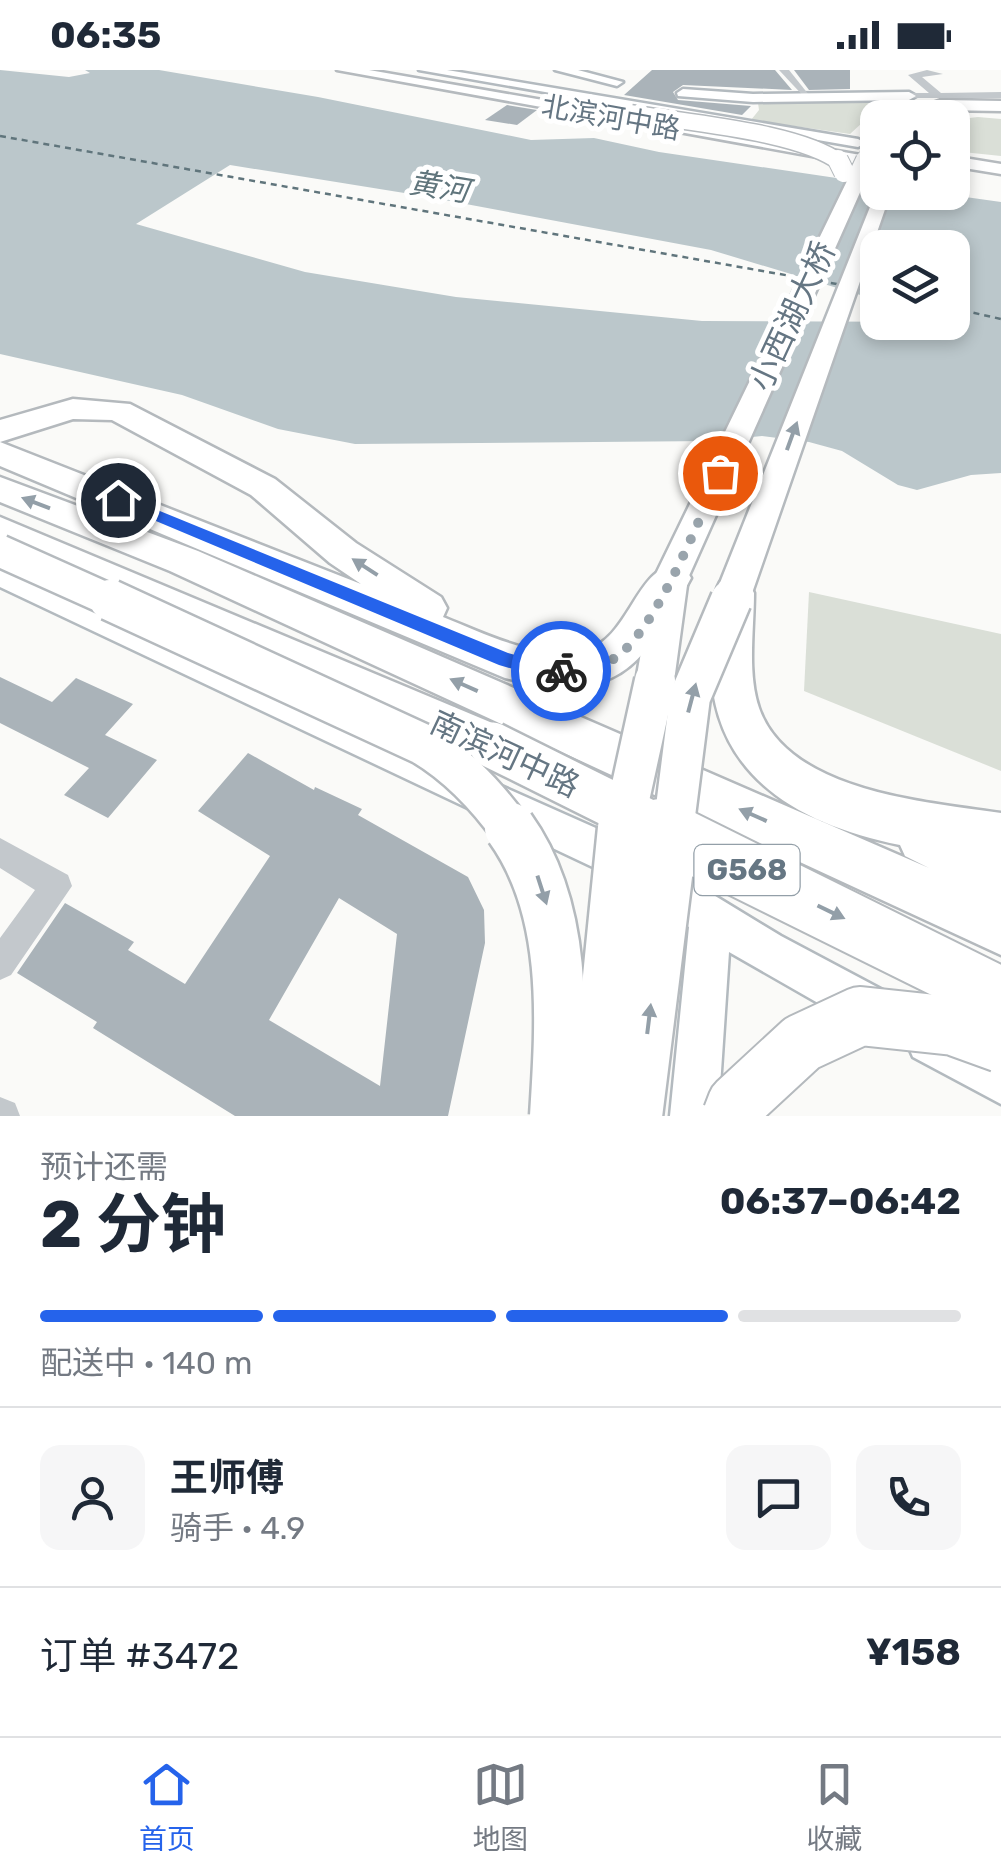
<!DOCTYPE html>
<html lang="zh">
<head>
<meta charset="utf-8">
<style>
  :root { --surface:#fff; --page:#f6f6f7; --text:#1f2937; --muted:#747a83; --line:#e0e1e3; --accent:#2563eb }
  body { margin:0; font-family:Rubik,"Noto Sans SC",sans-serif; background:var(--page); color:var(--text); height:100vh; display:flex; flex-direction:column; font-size:38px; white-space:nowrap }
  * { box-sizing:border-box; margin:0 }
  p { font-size:32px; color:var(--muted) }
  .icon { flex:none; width:55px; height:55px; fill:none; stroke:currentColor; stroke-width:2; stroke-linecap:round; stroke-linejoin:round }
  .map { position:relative; height:1046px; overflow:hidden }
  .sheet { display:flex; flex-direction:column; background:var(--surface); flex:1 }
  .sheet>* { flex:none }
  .buttons { position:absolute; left:860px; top:30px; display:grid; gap:20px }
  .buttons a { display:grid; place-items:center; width:110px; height:110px; border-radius:20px; background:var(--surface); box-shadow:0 5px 15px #0003; font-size:50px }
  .pin { position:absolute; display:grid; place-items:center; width:85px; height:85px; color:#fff; margin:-42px; border:5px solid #fff; border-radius:50%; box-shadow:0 2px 10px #0007 }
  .courier { position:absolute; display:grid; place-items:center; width:100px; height:100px; margin:-50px; border:8px solid #2563eb; border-radius:50%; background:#fff; color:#222; box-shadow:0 2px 12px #0007 }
  .summary em { font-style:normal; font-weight:700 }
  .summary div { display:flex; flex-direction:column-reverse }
  .summary { display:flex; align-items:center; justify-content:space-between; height:170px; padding:0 40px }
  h1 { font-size:65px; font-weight:700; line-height:75px }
  .bar { display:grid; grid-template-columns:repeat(4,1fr); gap:15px 10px; align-content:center; height:120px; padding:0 40px }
  .bar i { height:12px; border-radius:8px; background:var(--line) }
  .bar .on { background:var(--accent) }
  .bar p { grid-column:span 4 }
  .line { display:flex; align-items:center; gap:25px; padding:0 40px; border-top:2px solid var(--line) }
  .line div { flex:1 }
  .round { display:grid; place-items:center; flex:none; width:105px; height:105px; border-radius:20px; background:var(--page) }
  .status { display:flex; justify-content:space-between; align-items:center; height:70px; padding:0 50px; background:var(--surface); direction:ltr }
  .status svg { height:28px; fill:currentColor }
  .menu { display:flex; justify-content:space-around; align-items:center; height:140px; border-top:2px solid var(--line); background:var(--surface); font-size:28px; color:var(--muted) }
  .menu a { display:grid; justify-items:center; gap:5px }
  .menu .on { color:var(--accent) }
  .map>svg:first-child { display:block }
  .green { fill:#dadfd7 }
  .water { fill:#bbc7cb; fill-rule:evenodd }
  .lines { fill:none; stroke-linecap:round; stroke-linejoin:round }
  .ferry { stroke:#60757c; stroke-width:2.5; stroke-dasharray:6 5; stroke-linecap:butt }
  .building { fill:#aab3b9; fill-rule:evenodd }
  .secondary-casing { stroke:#b3babf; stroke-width:5 }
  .primary-casing { stroke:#b5babe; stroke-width:5 }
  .highway-casing { stroke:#b4b9bd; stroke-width:5 }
  .street { fill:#c3c8cc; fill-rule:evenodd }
  .secondary { fill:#fff; fill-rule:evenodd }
  .primary { fill:#fff; fill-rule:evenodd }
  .highway { fill:#fff; fill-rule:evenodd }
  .primary-bridge-far4-casing { stroke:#b5babe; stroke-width:19; stroke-linecap:butt }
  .primary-bridge-far3-casing { stroke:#b5babe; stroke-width:22; stroke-linecap:butt }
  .primary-bridge-far2-casing { stroke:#b5babe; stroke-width:36; stroke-linecap:butt }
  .primary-bridge-far1-casing { stroke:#b5babe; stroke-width:45; stroke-linecap:butt }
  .primary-bridge-casing { stroke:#b5babe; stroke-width:55; stroke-linecap:butt }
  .highway-bridge-far1-casing { stroke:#b4b9bd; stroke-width:50; stroke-linecap:butt }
  .highway-bridge-casing { stroke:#b4b9bd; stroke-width:62; stroke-linecap:butt }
  .primary-bridge-far4 { stroke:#fff; stroke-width:16 }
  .primary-bridge-far3 { stroke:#fff; stroke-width:20 }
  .primary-bridge-far2 { stroke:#fff; stroke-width:31 }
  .primary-bridge-far1 { stroke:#fff; stroke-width:40 }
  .primary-bridge { stroke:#fff; stroke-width:50 }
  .highway-bridge-far1 { stroke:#fff; stroke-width:45 }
  .highway-bridge { stroke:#fff; stroke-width:58 }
  .oneway { fill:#939fa8 }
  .route { fill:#2563eb }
  .done { stroke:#99a4ac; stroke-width:10; stroke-dasharray:0 18 }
  .labels { text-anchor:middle; stroke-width:10; stroke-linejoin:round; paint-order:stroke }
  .far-street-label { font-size:28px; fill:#657683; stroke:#fff }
  .far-water-label { font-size:30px; font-style:italic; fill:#60757c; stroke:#fff }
  .shield { fill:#fff; stroke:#939fa8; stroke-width:2.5 }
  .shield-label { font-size:30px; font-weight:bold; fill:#657683 }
  .street-label { font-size:32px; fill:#657683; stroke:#fff }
</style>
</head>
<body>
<div class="status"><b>06:35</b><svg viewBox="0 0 49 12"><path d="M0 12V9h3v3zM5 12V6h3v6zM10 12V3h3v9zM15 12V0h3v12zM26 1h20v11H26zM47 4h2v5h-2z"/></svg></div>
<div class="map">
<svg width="1001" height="1046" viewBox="0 0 1001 1046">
  <rect width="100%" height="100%" fill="#fafaf8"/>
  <g class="green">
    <path d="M886 31 850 64 751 50 759 40 758 33Z"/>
    <path d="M978 47 1001 49V86L953 81V50Z"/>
    <path d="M809 522 1001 564V701L804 621Z"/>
  </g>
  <path class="water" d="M0 0 69 7 90 3 85 0H159L318 27 531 70 594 68 659 82 877 114 878 122 937 123 1001 132V403L971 405 917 420 898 415 842 381 809 372 762 366 712 371 355 374 278 359 182 325 0 284ZM230 95 423 126 711 180 877 230 878 178H952V252L702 251 456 227 305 202 136 154Z"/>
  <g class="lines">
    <g class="ferry">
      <path d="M0 66 802 208"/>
      <path d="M820 211 842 215"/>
      <path d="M859 218 878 221"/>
      <path d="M952 238 1001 249"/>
    </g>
  </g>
  <g class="building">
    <path d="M652 0H775L792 20 683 15 673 22 678 30 751 36 742 45 624 25Z"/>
    <path d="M794 0H850V19L809 20Z"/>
    <path d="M507 35 537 40 517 55 485 50Z"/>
    <path d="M0 607 52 632 76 608 133 634 105 665 157 690 108 748 64 725 89 698 0 653Z"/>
    <path d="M248 683 314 720 315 717 362 739 358 745 468 807 484 840 485 873 448 1046H235L93 958 97 952 17 903 65 833 134 872 128 880 185 914 270 786 198 741ZM339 828 397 864 380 1016 269 950Z"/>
  </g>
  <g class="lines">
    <g class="secondary-casing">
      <g id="secondary">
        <path d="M419 0H447L858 69 865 73 858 77Z"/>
        <path d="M555 0H578L623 12 617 16Z"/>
        <path d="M683 19 753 24 909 22 916 26 909 30 753 32 678 26 677 23Z"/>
        <path d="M0 493 625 771 781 866 892 925 898 941 892 957 876 963 860 957 729 882 718 1046H670L689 857 597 799 0 517Z"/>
        <path d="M929 948 1001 986V1034L913 987 906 971 913 955Z"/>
      </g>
    </g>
    <g class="primary-casing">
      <g id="primary">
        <path d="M337 0H369L878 88V98Z"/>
        <path d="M941 30 1001 31V41L942 40 916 48H889Z"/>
        <path d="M952 86 1001 94V104L952 96Z"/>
        <path d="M844 97 866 109 688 508 674 611 669 622 655 627 641 622 636 611 654 508 847 111 835 102Z"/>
        <path d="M878 117V122H891L752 523 746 532 734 536 722 532 716 523Z"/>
      </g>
    </g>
    <g class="highway-casing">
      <g id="highway">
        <path d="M73 329 130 334 275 409 356 473 441 527 447 538 443 547C486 564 537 591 585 580 632 570 638 483 685 498L691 508C640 601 617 634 505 608L0 396V350ZM73 349 112 350 251 425 330 493 361 514 0 372Z"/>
        <path d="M0 407 198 481 929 798 905 786 900 775C793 753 706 702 711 580 712 559 709 531 720 512L734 508 748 512 754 523C754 559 747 603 759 638 788 722 927 732 1001 743V885L170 501 0 432Z"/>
        <path d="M0 447 509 660 515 675 509 690 492 696 475 690 0 475Z"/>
      </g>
    </g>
    <g class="street">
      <path d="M779 0H789L813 30H807Z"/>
      <path d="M927 0 943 4 922 7 941 23 1001 22V28H906L909 23H929L908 5Z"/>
      <path d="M0 768 68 805 72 816 11 905 0 910V868L35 820 0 798Z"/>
      <path d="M0 1027 15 1033 20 1046H0Z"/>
    </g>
    <use href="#secondary" class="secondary"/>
    <use href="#primary" class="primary"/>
    <use href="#highway" class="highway"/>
    <g class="primary-bridge-far4-casing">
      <g id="primary-bridge-far4">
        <path d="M631 43C686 53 799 61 841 93"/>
        <path d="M865 93 878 64"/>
      </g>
    </g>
    <g class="primary-bridge-far3-casing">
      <g id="primary-bridge-far3">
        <path d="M838 90 844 102"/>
        <path d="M857 109 866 90"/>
      </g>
    </g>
    <g class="primary-bridge-far2-casing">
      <g id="primary-bridge-far2">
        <path d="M0 481 116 533"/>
        <path d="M730 533 734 523"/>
      </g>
    </g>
    <g class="primary-bridge-far1-casing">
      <g id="primary-bridge-far1">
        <path d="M110 530 422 674C459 696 487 726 512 761"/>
        <path d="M622 761 655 611"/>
        <path d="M673 761 690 627 731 530"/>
      </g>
    </g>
    <g class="primary-bridge-casing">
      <g id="primary-bridge">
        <path d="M510 758C569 840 561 951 555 1046"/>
        <path d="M594 1046 623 758"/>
        <path d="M637 1046 673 758"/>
      </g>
    </g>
    <g class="highway-bridge-far1-casing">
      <path id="highway-bridge-far1" d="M492 675 665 761"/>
    </g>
    <g class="highway-bridge-casing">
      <g id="highway-bridge">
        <path d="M660 758 1001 927"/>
        <path d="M732 1046 737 1033 802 973 860 946 954 956 1001 973"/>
      </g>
    </g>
    <use href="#primary-bridge-far4" class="primary-bridge-far4"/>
    <use href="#primary-bridge-far3" class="primary-bridge-far3"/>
    <use href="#primary-bridge-far2" class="primary-bridge-far2"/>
    <use href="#primary-bridge-far1" class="primary-bridge-far1"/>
    <use href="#primary-bridge" class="primary-bridge"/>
    <use href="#highway-bridge-far1" class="highway-bridge-far1"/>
    <use href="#highway-bridge" class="highway-bridge"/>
  </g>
  <defs><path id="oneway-solid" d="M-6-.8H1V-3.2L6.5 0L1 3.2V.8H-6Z" transform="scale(2.5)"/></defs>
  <g class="oneway">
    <use href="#oneway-solid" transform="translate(792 366) rotate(-70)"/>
    <use href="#oneway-solid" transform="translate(36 433) rotate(-159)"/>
    <use href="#oneway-solid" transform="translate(365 497) rotate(-147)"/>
    <use href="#oneway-solid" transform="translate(464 615) rotate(-156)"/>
    <use href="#oneway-solid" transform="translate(692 628) rotate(-75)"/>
    <use href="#oneway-solid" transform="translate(753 745) rotate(-156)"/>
    <use href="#oneway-solid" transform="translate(542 820) rotate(72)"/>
    <use href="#oneway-solid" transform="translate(831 842) rotate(26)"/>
    <use href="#oneway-solid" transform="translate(649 949) rotate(-83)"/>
  </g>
  <path class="route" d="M113 426H123L508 583 551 595 561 593 570 601 568 606 551 610 499 595 113 433Z"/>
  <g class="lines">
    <path class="done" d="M561 601C578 598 601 598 615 588 657 559 698 451 720 403"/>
  </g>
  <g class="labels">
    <g class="far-street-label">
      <text transform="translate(611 47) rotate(10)" y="10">北滨河中路</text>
    </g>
    <g class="far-water-label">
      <text transform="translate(439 117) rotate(9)" y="10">黄河</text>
    </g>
    <rect class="shield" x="694.5" y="775" width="105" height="50" rx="8"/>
    <g class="shield-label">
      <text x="747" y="810">G568</text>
    </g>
    <g class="street-label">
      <text transform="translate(792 246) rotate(-65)" y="11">小西湖大桥</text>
      <text transform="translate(505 684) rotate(25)" y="11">南滨河中路</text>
    </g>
  </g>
</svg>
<div class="buttons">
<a><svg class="icon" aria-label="locate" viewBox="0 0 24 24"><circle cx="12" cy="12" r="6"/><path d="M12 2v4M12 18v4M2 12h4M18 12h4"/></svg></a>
<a><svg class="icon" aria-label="layers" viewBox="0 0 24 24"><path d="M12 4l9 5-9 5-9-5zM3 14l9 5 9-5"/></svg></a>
</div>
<div class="pin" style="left:720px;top:403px;background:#ea580c"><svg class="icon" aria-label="bag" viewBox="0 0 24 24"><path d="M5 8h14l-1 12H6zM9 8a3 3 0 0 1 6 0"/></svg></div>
<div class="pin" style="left:118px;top:430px;background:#1f2937"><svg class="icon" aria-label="home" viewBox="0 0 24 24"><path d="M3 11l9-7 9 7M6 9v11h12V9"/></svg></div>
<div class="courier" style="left:561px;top:601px"><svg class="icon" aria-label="bike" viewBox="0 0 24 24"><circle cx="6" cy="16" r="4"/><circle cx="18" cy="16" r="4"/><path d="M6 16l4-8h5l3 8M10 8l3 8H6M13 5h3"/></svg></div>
</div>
<section class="sheet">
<div class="summary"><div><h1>2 分钟</h1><p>预计还需</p></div><em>06:37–06:42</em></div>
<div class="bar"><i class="on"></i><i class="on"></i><i class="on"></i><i></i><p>配送中 · 140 m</p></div>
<div class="line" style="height:180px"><a class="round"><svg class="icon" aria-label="person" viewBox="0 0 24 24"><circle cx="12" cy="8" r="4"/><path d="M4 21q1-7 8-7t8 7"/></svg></a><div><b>王师傅</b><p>骑手 · 4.9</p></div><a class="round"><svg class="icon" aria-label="chat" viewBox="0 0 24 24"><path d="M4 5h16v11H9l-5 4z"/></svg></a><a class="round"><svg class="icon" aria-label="phone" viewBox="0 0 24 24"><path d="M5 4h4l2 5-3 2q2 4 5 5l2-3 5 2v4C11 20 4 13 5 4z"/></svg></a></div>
<div class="line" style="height:130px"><div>订单 #3472</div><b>¥158</b></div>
</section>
<nav class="menu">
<a class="on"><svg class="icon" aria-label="home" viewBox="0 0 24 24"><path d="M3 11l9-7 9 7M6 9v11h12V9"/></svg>首页</a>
<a><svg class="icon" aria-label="map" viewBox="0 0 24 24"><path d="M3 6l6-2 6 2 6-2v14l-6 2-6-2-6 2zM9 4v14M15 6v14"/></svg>地图</a>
<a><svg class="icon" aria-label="saved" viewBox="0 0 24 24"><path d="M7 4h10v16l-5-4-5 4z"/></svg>收藏</a>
</nav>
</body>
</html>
